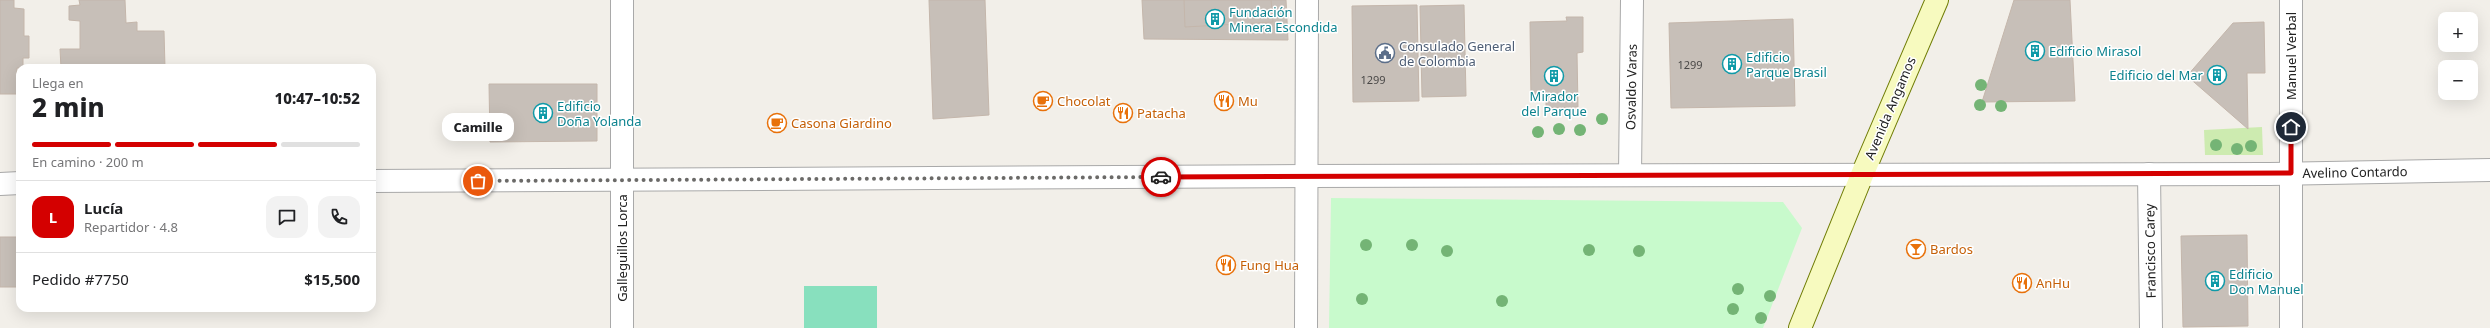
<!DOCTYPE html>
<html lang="es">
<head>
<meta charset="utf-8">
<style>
  :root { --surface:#fff; --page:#f2f2f2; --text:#202124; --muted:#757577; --line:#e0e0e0; --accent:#d40000 }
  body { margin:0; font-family:"Noto Sans",sans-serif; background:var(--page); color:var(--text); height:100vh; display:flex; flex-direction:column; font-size:15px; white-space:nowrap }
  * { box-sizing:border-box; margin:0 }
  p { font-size:13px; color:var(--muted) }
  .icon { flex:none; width:22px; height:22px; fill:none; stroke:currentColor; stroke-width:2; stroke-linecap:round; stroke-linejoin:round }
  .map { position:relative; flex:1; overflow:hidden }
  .sheet { position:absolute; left:16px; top:64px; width:360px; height:248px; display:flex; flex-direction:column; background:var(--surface); border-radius:12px; box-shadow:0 4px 16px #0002 }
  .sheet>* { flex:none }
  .buttons { position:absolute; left:2438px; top:12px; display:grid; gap:8px }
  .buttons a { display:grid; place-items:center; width:40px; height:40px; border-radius:8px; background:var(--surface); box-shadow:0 4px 16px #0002; font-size:20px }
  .pin { position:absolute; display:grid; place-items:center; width:34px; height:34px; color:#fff; margin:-17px; border:2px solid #fff; border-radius:50%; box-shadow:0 1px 4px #0007 }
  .courier { position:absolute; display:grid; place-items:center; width:40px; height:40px; margin:-20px; border:3px solid #d40000; border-radius:50%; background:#fff; color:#222; box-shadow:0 1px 5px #0007 }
  .bubble { position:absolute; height:28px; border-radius:12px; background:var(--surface); box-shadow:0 4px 16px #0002; font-size:13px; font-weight:800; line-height:28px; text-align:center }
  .summary em { font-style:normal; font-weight:800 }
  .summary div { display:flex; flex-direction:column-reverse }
  .summary { display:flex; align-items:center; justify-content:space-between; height:68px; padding:0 16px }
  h1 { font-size:26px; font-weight:800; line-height:30px }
  .bar { display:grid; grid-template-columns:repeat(4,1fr); gap:6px 4px; align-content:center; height:48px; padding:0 16px }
  .bar i { height:5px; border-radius:3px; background:var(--line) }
  .bar .on { background:var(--accent) }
  .bar p { grid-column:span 4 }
  .line { display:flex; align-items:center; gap:10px; padding:0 16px; border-top:1px solid var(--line) }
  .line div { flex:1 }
  .round { display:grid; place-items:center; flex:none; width:42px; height:42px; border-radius:12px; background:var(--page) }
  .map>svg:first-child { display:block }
  .grass { fill:#cdebb0 }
  .park { fill:#c8facc }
  .pitch { fill:#88e0be }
  .building { fill:#c7bfb8; stroke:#c4b6ab }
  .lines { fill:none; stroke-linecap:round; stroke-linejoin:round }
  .minor-casing { stroke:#a9a9a9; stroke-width:24 }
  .secondary-casing { stroke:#707d05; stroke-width:24 }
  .minor { stroke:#fff; stroke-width:22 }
  .secondary { stroke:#f7fabf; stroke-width:22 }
  .tree { fill:#74b475 }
  .done { stroke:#6b6a68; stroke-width:4; stroke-dasharray:0 7.2 }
  .route { stroke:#d40000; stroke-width:5 }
  .labels { text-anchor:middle; stroke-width:3; stroke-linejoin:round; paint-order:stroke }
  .number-label { font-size:11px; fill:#4b4948 }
  .culture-label { font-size:13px; fill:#0d838f; stroke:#fff; text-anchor:start }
  .service-label { font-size:13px; fill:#4e5e75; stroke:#fff; text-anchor:start }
  .street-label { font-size:13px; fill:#222; stroke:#fff }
  .food-label { font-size:13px; fill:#c56008; stroke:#fff; text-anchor:start }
</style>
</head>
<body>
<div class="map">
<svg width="2490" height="328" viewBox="0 0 2490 328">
  <rect width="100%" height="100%" fill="#f2efe9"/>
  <path class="grass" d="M2262 127 2263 155H2205L2204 130Z"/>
  <path class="park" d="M1331 198 1783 202 1802 228 1763 328H1329Z"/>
  <rect class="pitch" x="804" y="286" width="73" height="42"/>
  <g class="building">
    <path d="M0 0H14V8L24 9V36H29V58H23V68H17V94H0Z"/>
    <path d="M79 0H125L126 23 137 22V31H164L165 68H61L60 49H80V21L69 20V6L80 5Z"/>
    <path d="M929 0H985L989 115 933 119Z"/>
    <path d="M1142 0H1286L1288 40 1144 39Z"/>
    <path d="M1184 0H1271L1273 22 1185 27Z"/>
    <path d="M2014 0H2070L2075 101 1982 102Z"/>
    <path d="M1417 5 1419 101 1353 102 1352 6Z"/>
    <path d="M1464 5 1466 96 1422 97 1420 6Z"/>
    <path d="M1566 17H1583V52L1577 53 1578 107 1546 108V100H1531L1530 22 1567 21Z"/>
    <path d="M1793 19 1795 106 1671 108 1669 23Z"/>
    <path d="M2264 22 2265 73H2247L2248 129 2187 76 2233 23Z"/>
    <path d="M489 84H597V141L490 142Z"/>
    <path d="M2247 235 2248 326 2183 327 2181 236Z"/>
    <rect x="0" y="237" width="20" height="50"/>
  </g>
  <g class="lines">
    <g class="minor-casing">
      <g id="minor">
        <path d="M1630 174 1632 0"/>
        <path d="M2149 174 2151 328"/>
        <path d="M372 181 1306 176 2269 174 2490 170"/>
        <path d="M0 184 20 183"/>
        <path d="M622 328V0"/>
        <path d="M1306 328 1307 0"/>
        <path d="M2291 328V0"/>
      </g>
    </g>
    <g class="secondary-casing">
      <path id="secondary" d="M1800 328 1862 175 1937 0"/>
    </g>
    <use href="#minor" class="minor"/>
    <use href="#secondary" class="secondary"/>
  </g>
  <g class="tree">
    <circle cx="1981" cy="85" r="6"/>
    <circle cx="1980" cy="105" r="6"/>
    <circle cx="2001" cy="106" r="6"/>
    <circle cx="1602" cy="119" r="6"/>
    <circle cx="1559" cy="129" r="6"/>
    <circle cx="1580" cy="130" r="6"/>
    <circle cx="1538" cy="132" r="6"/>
    <circle cx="2216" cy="145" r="6"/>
    <circle cx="2251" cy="146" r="6"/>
    <circle cx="2237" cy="149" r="6"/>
    <circle cx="1366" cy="245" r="6"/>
    <circle cx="1412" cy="245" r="6"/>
    <circle cx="1589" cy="250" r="6"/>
    <circle cx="1447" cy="251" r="6"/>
    <circle cx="1639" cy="251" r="6"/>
    <circle cx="1738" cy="289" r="6"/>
    <circle cx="1770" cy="296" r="6"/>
    <circle cx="1362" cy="299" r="6"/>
    <circle cx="1502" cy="301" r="6"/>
    <circle cx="1733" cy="309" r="6"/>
    <circle cx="1761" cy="318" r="6"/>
  </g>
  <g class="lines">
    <path class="done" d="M478 181 1161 177"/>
    <path class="route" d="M1161 177 2291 173V127"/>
  </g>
  <defs>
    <g id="building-ring" transform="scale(1)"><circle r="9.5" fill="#fff" stroke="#0f9aa8" stroke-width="1.5"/><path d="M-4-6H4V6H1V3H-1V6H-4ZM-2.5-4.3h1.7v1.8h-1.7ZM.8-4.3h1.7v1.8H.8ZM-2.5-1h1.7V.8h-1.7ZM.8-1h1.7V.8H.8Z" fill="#0f9aa8"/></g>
    <g id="civic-ring" transform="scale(1)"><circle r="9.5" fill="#fff" stroke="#5c6f8a" stroke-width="1.5"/><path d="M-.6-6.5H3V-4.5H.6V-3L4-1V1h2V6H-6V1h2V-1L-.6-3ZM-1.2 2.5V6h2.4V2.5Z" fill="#5c6f8a"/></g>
    <g id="cafe-ring" transform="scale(1)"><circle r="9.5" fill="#fff" stroke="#e8710a" stroke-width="1.5"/><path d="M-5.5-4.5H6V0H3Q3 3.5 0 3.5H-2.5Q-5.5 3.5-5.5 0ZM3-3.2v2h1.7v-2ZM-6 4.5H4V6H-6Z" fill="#e8710a"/></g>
    <g id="restaurant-ring" transform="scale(1)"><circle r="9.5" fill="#fff" stroke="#e8710a" stroke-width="1.5"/><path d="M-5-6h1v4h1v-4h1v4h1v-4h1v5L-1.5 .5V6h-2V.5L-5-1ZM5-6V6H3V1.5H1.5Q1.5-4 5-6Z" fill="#e8710a"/></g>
    <g id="bar-ring" transform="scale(1)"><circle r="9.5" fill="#fff" stroke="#e8710a" stroke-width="1.5"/><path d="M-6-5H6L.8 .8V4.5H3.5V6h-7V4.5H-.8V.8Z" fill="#e8710a"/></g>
  </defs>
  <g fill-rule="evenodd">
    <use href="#building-ring" x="1215" y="19"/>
    <use href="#building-ring" x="2035" y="51"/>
    <use href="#civic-ring" x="1385" y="53"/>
    <use href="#building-ring" x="1732" y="64"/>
    <use href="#building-ring" x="2217" y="75"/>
    <use href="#building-ring" x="1554" y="76"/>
    <use href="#cafe-ring" x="1043" y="101"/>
    <use href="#restaurant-ring" x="1224" y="101"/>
    <use href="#building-ring" x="543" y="113"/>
    <use href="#restaurant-ring" x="1123" y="113"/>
    <use href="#cafe-ring" x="777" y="123"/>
    <use href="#bar-ring" x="1916" y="249"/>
    <use href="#restaurant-ring" x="1226" y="265"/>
    <use href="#building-ring" x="2215" y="281"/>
    <use href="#restaurant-ring" x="2022" y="283"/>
  </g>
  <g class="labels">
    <g class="number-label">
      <text x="1690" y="69">1299</text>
      <text x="1373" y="84">1299</text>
    </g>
    <g class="culture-label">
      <text x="1229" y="17">Fundación<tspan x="1229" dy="15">Minera Escondida</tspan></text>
      <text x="2049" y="56">Edificio Mirasol</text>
      <text x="1746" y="62">Edificio<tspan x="1746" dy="15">Parque Brasil</tspan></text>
      <text x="2203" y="80" text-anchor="end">Edificio del Mar</text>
      <text x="1554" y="101" text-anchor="middle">Mirador<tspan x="1554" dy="15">del Parque</tspan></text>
      <text x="557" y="111">Edificio<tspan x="557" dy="15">Doña Yolanda</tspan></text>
      <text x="2229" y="279">Edificio<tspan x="2229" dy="15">Don Manuel</tspan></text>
    </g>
    <g class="service-label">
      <text x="1399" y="51">Consulado General<tspan x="1399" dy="15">de Colombia</tspan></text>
    </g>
    <g class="street-label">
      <text transform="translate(2291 56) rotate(-90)" y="5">Manuel Verbal</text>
      <text transform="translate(1631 87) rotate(-89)" y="5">Osvaldo Varas</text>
      <text transform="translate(1890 108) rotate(-67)" y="5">Avenida Angamos</text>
      <text transform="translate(2355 172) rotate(-1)" y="5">Avelino Contardo</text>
      <text transform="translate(622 248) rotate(-90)" y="5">Galleguillos Lorca</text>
      <text transform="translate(2150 251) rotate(-91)" y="5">Francisco Carey</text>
    </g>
    <g class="food-label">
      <text x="1057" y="106">Chocolat</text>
      <text x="1238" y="106">Mu</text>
      <text x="1137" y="118">Patacha</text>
      <text x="791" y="128">Casona Giardino</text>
      <text x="1930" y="254">Bardos</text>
      <text x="1240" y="270">Fung Hua</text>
      <text x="2036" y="288">AnHu</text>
    </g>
  </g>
</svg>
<div class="buttons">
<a>+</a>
<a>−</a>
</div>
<div class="pin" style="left:478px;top:181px;background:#ea580c"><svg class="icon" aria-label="bag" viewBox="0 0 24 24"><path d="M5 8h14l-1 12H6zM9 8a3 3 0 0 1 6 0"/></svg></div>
<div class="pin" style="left:2291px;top:127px;background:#1f2937"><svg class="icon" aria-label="home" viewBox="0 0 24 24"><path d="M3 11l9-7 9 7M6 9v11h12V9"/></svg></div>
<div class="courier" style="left:1161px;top:177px"><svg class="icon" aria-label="car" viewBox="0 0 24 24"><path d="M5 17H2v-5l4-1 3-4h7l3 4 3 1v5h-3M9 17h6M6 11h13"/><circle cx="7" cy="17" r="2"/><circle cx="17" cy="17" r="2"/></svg></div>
<div class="bubble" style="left:442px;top:113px;width:72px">Camille</div>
<section class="sheet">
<div class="summary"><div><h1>2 min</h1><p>Llega en</p></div><em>10:47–10:52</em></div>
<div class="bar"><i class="on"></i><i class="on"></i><i class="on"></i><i></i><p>En camino · 200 m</p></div>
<div class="line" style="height:72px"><b class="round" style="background:var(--accent);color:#fff">L</b><div><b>Lucía</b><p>Repartidor · 4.8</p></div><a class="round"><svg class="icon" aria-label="chat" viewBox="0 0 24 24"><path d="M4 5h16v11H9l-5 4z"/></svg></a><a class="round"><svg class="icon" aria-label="phone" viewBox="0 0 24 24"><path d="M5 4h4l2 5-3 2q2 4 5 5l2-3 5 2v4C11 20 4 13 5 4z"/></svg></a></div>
<div class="line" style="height:52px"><div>Pedido #7750</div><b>$15,500</b></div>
</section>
</div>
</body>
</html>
